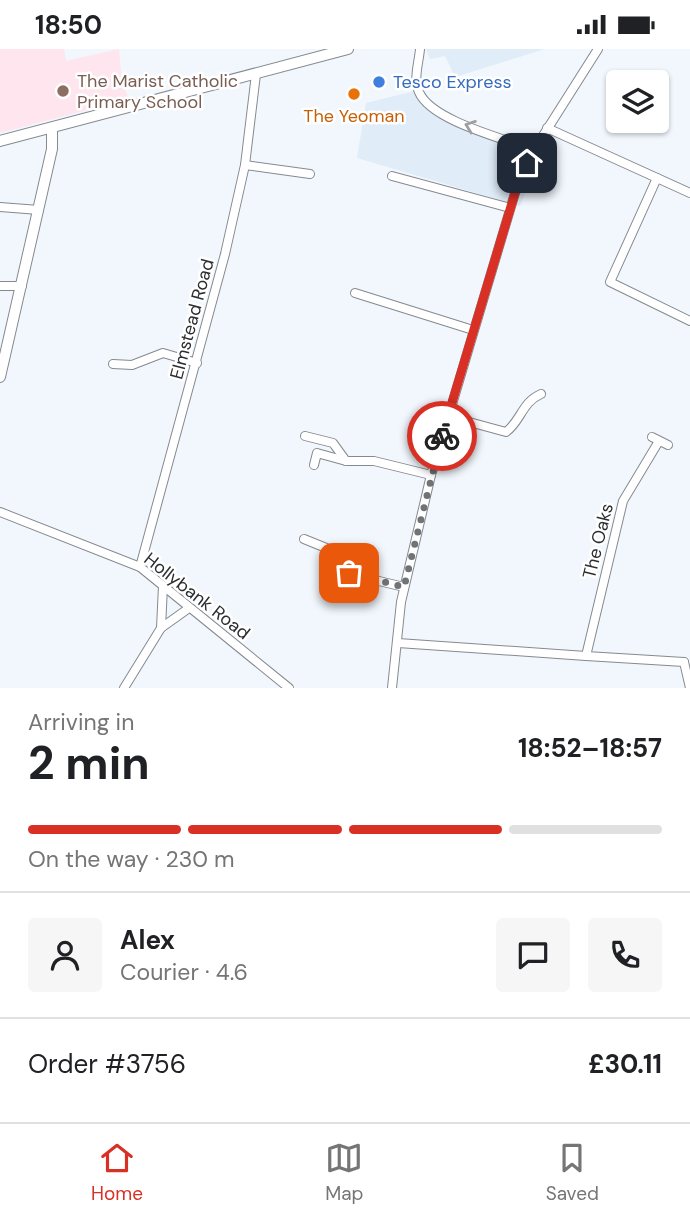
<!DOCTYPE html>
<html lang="en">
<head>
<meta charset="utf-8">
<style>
  :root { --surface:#fff; --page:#f6f6f6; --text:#202124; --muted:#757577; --line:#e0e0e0; --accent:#d93025 }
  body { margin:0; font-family:"DM Sans",sans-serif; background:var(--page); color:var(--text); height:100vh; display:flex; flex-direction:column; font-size:26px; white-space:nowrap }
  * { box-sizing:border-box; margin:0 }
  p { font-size:23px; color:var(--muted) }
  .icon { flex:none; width:38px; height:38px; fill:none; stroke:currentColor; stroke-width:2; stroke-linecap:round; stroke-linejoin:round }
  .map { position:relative; height:639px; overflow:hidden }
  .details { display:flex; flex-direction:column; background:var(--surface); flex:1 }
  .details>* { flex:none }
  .buttons { position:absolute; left:606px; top:21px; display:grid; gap:14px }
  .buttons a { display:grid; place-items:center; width:63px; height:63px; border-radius:7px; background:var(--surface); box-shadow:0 2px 5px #0004; font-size:35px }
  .pin { position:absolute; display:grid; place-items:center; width:60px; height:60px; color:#fff; margin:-30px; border-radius:14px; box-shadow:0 4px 10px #0006 }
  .courier { position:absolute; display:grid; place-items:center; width:70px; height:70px; margin:-35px; border:5px solid #d93025; border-radius:50%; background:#fff; color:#222; box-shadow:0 2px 9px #0007 }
  .summary em { font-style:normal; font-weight:700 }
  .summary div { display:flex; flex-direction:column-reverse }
  .summary { display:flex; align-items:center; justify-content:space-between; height:119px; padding:0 28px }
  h1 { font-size:46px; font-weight:700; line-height:52px }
  .bar { display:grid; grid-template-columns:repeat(4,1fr); gap:10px 7px; align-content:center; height:84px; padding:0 28px }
  .bar i { height:9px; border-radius:5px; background:var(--line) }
  .bar .current { background:var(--accent) }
  .bar p { grid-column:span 4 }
  .line { display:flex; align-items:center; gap:18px; padding:0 28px; border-top:2px solid var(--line) }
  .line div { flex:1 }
  .round { display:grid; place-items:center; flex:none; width:74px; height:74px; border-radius:7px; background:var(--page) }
  .status { display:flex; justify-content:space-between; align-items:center; height:49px; padding:0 35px; background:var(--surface); direction:ltr }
  .status svg { height:19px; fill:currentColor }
  .tab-bar { display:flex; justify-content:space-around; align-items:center; height:98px; border-top:2px solid var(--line); background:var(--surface); font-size:19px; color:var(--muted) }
  .tab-bar a { display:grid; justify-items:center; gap:4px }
  .tab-bar .current { color:var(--accent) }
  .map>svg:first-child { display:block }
  .built { fill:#e0ecf8 }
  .education { fill:#fee5ee }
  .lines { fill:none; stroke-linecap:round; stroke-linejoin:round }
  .minor-casing { stroke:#858a90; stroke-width:10 }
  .major-casing { stroke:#858a90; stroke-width:12 }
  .minor { stroke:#fff; stroke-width:8 }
  .major { stroke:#fff; stroke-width:10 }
  .oneway { stroke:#a0a0a1 }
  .done { stroke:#707477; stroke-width:7; stroke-dasharray:0 12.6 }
  .route { stroke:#d93025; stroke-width:9 }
  .shop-dot { fill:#3f7fe0; stroke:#fff; stroke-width:2.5 }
  .education-dot { fill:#8d6e63; stroke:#fff; stroke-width:2.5 }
  .food-dot { fill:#e8710a; stroke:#fff; stroke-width:2.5 }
  .labels { text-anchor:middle; stroke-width:5; stroke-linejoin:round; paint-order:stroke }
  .education-label { font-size:18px; fill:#785e54; stroke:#fff; text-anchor:start }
  .shop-label { font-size:18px; fill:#366cbe; stroke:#fff; text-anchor:start }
  .food-label { font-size:18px; fill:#c56008; stroke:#fff }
  .street-label { font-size:18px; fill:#2b2d2f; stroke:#fff }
</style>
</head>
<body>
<div class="status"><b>18:50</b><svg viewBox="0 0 49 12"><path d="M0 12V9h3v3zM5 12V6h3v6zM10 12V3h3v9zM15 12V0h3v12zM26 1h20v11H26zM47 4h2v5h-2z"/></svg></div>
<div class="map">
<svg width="690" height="639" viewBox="0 0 690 639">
  <rect width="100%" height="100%" fill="#f1f7fd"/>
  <g class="built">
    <path d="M426 0H545L455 28 445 7 430 10Z"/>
    <path d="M423 40 429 53 450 67 543 101 520 157 357 109 366 54Z"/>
  </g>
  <path class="education" d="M0 0H64L66 12 119 0 122 34 129 50 0 84Z"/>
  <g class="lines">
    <g class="minor-casing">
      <g id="minor">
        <path d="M420 0C419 13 413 30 419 43 431 72 506 90 534 101"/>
        <path d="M547 79 690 144"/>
        <path d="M245 116 310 125"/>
        <path d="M392 127 510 159"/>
        <path d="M657 129 610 233 690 272"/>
        <path d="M0 158 39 161"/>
        <path d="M0 237H22"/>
        <path d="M355 244 473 281"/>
        <path d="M113 315 132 316 163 304 197 314"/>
        <path d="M447 367 506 383C521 372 522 353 541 345"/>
        <path d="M305 387 333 394 346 412"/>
        <path d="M652 388 668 396"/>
        <path d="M314 416 317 404 346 412H374L431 426"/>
        <path d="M0 463 140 518 289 639"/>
        <path d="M304 490 336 503 354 526 404 538"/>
        <path d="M140 518 225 205 245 116 256 25"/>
        <path d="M161 579 163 537"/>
        <path d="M398 594 586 607 623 452 659 392"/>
        <path d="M586 607 684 613"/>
        <path d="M684 613 690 639"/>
        <path d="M124 639 161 579 189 559"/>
        <path d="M392 639 401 553 431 426 515 144 534 101 598 0"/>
      </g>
    </g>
    <g class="major-casing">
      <g id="major">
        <path d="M0 92 348 0"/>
        <path d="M0 328 52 100V80"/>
      </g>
    </g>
    <use href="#minor" class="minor"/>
    <use href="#major" class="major"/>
  </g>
  <defs><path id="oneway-chevron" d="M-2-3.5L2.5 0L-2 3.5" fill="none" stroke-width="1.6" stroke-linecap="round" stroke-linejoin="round" transform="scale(1.75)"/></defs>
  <use class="oneway" href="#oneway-chevron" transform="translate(470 77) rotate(-160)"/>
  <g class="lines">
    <path class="done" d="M349 524 404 538 442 387"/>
    <path class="route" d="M442 387 515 144 527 114"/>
  </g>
  <circle class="shop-dot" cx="379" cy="33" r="7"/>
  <circle class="education-dot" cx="63" cy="42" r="7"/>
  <circle class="food-dot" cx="354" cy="45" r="7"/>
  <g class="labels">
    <g class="education-label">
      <text x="77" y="38">The Marist Catholic<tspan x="77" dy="21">Primary School</tspan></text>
    </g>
    <g class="shop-label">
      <text x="393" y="39">Tesco Express</text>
    </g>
    <g class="food-label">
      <text x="354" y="73">The Yeoman</text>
    </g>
    <g class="street-label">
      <text transform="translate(192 270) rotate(-75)" y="6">Elmstead Road</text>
      <text transform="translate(598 492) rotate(-76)" y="6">The Oaks</text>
      <text transform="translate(197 547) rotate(38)" y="6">Hollybank Road</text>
    </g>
  </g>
</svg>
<div class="buttons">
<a><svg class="icon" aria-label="layers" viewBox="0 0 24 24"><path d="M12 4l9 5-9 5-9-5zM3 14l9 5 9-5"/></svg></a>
</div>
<div class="pin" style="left:349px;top:524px;background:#ea580c"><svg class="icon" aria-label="bag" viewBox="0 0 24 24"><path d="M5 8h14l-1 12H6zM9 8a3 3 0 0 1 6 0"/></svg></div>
<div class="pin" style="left:527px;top:114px;background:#1f2937"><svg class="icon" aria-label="home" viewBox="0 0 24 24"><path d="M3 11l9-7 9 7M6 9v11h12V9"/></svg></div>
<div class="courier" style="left:442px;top:387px"><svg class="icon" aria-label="bike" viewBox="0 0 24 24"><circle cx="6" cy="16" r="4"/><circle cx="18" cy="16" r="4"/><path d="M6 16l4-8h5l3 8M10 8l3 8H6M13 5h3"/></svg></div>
</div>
<section class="details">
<div class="summary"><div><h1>2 min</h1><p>Arriving in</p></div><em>18:52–18:57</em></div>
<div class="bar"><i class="current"></i><i class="current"></i><i class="current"></i><i></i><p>On the way · 230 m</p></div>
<div class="line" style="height:126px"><a class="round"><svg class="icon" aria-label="person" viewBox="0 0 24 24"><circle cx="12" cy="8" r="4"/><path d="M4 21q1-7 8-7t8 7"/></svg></a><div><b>Alex</b><p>Courier · 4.6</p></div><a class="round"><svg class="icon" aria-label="chat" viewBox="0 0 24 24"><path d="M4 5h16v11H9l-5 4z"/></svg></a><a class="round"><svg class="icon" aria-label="phone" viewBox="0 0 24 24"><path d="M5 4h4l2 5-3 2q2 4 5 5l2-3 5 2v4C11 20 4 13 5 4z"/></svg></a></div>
<div class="line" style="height:91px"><div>Order #3756</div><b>£30.11</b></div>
</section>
<nav class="tab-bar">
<a class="current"><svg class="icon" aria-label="home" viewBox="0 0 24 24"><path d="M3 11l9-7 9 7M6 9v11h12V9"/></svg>Home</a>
<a><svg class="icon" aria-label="map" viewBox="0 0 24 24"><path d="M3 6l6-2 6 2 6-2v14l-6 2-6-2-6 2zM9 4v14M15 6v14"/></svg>Map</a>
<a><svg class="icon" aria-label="saved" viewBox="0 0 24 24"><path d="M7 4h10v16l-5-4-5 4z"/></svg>Saved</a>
</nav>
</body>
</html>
